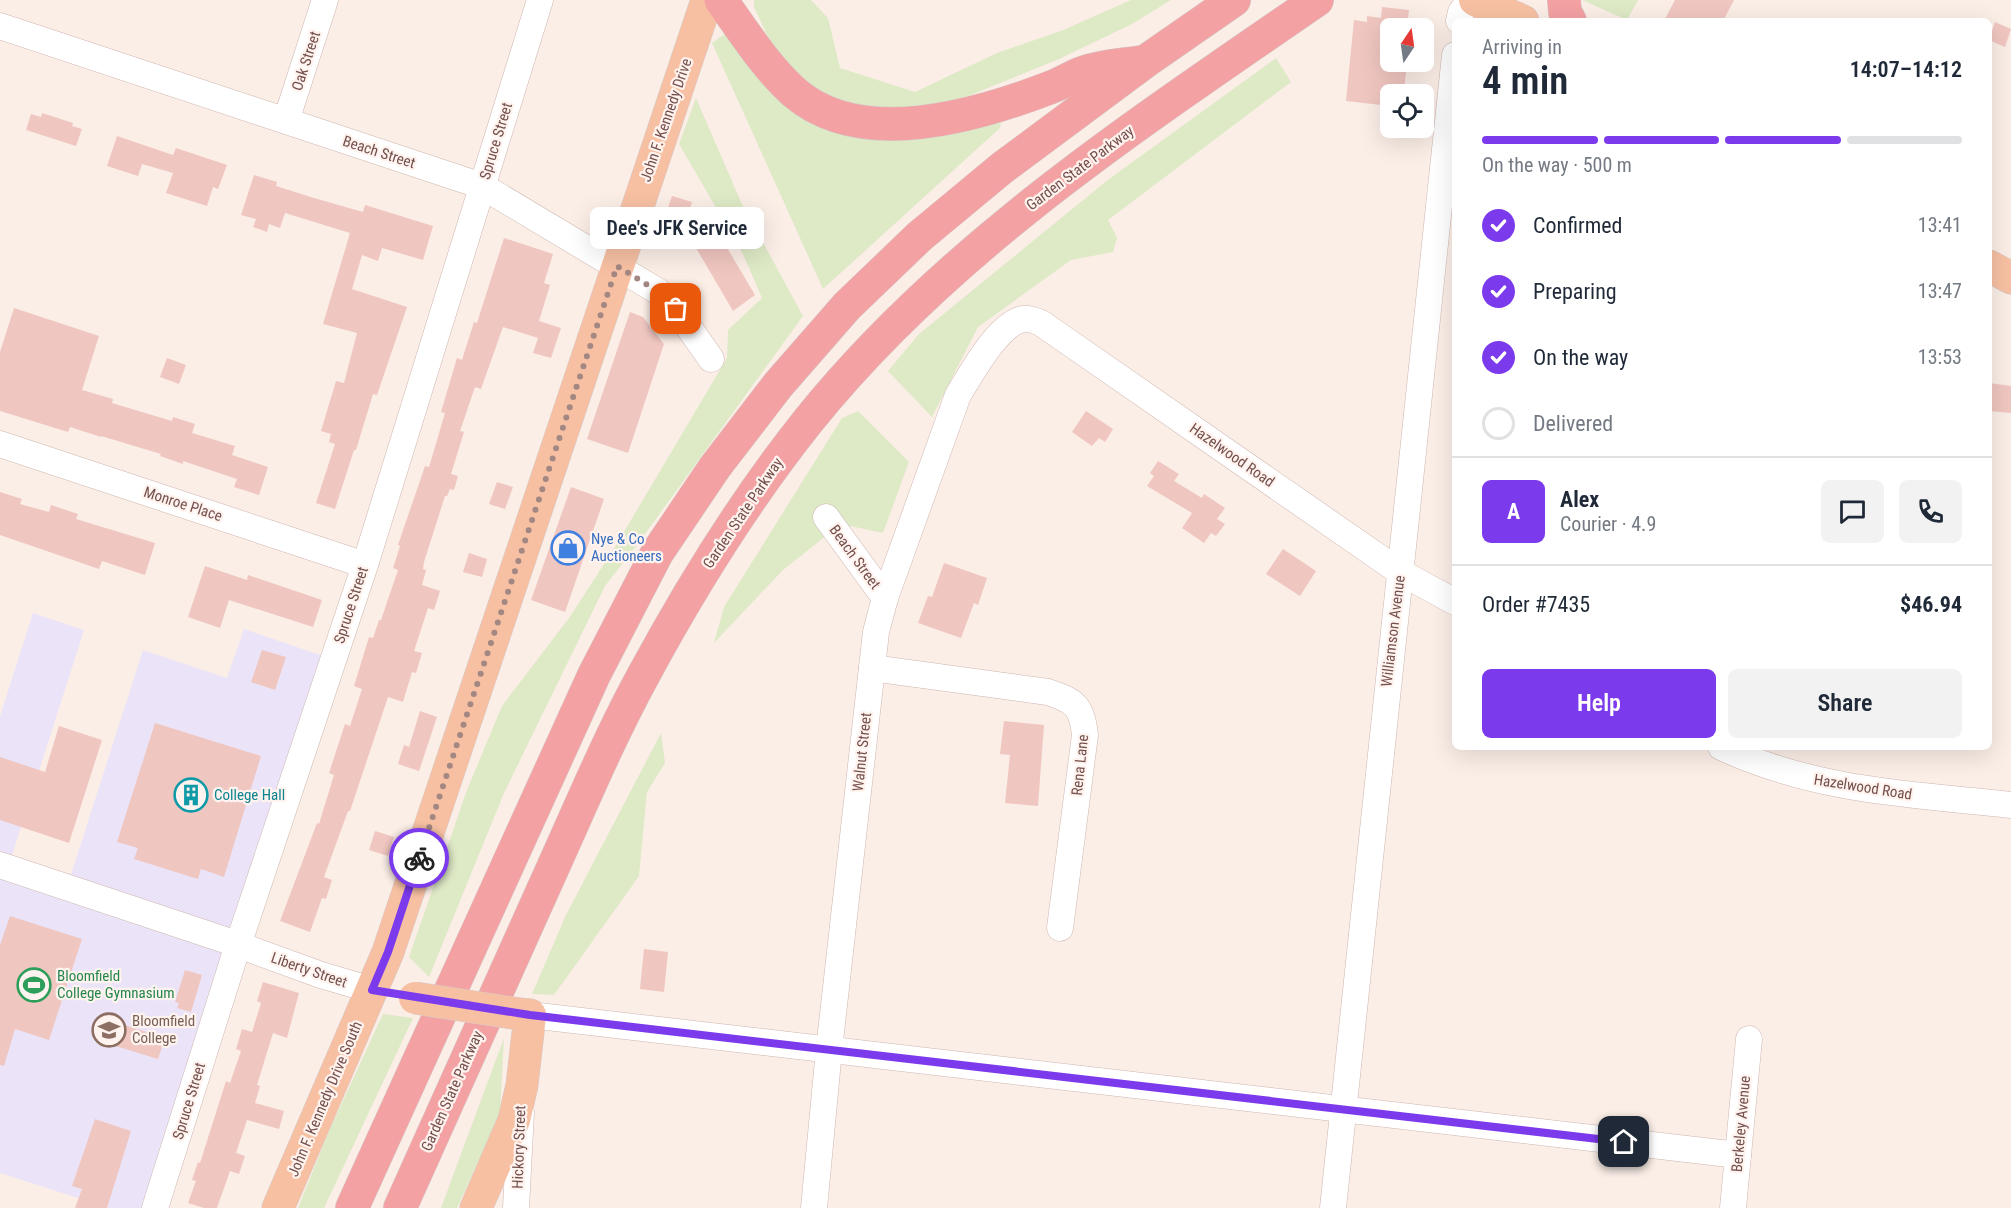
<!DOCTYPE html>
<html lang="en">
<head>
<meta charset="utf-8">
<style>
  :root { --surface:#fff; --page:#f2f2f3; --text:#1f2937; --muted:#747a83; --line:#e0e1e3; --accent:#7c3aed }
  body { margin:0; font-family:"Roboto Condensed",sans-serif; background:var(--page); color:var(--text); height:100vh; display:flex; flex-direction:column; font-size:22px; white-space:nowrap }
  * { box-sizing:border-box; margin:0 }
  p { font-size:20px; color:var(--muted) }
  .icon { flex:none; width:33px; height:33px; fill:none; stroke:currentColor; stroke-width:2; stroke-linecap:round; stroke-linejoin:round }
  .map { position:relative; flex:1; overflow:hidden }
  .details { position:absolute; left:1452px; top:18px; width:540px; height:732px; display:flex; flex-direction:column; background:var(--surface); border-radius:9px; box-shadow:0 6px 24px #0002 }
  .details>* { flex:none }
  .needle { width:39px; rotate:13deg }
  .fabs { position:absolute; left:1380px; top:18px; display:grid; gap:12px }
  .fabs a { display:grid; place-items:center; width:54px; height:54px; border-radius:9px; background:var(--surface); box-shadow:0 6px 24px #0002; font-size:30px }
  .pin { position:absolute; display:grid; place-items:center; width:51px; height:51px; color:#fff; margin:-26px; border-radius:12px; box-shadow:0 3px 9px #0006 }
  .courier { position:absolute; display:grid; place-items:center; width:60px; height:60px; margin:-30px; border:4px solid #7c3aed; border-radius:50%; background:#fff; color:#222; box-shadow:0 2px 8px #0007 }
  .bubble { position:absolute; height:42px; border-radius:9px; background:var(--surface); box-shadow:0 6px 24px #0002; font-size:20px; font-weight:600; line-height:42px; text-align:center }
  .overview em { font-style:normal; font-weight:600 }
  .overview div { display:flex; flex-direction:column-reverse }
  .overview { display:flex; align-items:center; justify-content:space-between; height:102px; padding:0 30px }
  h1 { font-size:39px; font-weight:600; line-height:45px }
  .bar { display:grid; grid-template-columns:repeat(4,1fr); gap:9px 6px; align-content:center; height:72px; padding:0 30px }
  .bar i { height:8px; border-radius:4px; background:var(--line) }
  .bar .current { background:var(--accent) }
  .bar p { grid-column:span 4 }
  .line { display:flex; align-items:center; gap:15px; padding:0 30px; border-top:2px solid var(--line) }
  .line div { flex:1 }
  .round { display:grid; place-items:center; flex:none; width:63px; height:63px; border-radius:9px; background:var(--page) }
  ol { padding:0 30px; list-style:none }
  li { display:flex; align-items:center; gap:18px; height:66px }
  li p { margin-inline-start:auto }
  li .icon { padding:6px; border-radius:50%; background:var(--accent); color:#fff; stroke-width:4 }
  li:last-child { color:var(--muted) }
  li i { width:33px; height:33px; border:3px solid var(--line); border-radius:50% }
  .primary-button { display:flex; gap:12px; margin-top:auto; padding:12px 30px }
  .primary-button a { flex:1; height:69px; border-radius:9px; background:var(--accent); color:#fff; font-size:24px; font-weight:600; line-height:69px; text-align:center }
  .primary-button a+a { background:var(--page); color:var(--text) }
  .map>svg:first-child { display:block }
  .education { fill:#ebe4f8 }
  .green { fill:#dee9c6 }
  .building { fill:#f0c6c0 }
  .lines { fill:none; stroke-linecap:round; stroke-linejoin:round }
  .minor-casing { stroke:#cfb6b1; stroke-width:27 }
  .major-casing { stroke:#d5caca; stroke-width:33 }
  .highway-casing { stroke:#d5caca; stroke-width:34 }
  .minor { stroke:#fff; stroke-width:26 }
  .major { stroke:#f7c0a3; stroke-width:32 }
  .highway { stroke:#f3a1a3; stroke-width:33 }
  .major-bridge-casing { stroke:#d5caca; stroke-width:33; stroke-linecap:butt }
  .major-bridge { stroke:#f7c0a3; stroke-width:32 }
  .done { stroke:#a38783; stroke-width:6; stroke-dasharray:0 10.8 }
  .route { stroke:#7c3aed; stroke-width:8 }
  .labels { text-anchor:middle; stroke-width:4.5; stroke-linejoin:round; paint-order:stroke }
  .street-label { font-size:15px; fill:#744f4d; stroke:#fef3ee }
  .shop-label { font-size:15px; fill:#366cbe; stroke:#fef3ee; text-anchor:start }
  .culture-label { font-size:15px; fill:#0d838f; stroke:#fef3ee; text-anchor:start }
  .leisure-label { font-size:15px; fill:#27864d; stroke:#fef3ee; text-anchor:start }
  .education-label { font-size:15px; fill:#785e54; stroke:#fef3ee; text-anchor:start }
</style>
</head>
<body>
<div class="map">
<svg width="2011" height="1208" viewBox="0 0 2011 1208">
  <rect width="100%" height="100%" fill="#fbeee7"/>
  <path class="education" d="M33 613 84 630 8 868 67 887 143 650 227 678 244 629 338 661 160 1208H109L0 1173V716Z"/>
  <g class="green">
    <path d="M754 0H811L828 18 840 68 915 92 997 53 1063 30 1131 0H1171L1132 24 1059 59 961 99 880 113 826 97 780 63 754 7Z"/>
    <path d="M1582 0H1638L1627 20Z"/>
    <path d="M729 31 823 122 1003 113 1000 128 823 289 712 43Z"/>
    <path d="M1276 58 1291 82 1108 220 1117 238 1113 252 1071 260 978 327 932 417 888 371 919 334 1109 179Z"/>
    <path d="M696 98 741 202 803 316 637 545 605 586 504 793 429 977 409 957 467 790 502 706 569 618 612 552 727 358 728 330 762 298 743 254 679 144Z"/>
    <path d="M858 411 909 462 883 533 841 524 783 570 714 643 724 607 842 418Z"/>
    <path d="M661 733 665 763 647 792 639 876 554 995 532 994 566 915Z"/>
    <path d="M383 1014 413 1018 324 1208H298L329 1131Z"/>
    <path d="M504 1038 500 1113 457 1208H441Z"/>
  </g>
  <g class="building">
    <path d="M1675 0H1734L1723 21H1664Z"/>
    <path d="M1382 7 1409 10 1407 28H1390V62H1407L1404 92 1402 94H1390V106L1346 101 1354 20 1367 22V16L1381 18Z"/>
    <path d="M1995 22 2011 29 2005 47 1989 40Z"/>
    <path d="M42 113 73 123 72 126 82 129 76 146 26 130 31 114 41 117Z"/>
    <path d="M117 136 173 155 176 148 227 165 218 189 213 187 207 206 166 193 173 173 142 164 138 176 107 166Z"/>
    <path d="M254 175 277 182 276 186 314 198 363 212 365 205 433 226 423 260 382 248 378 261 362 255 352 289 407 307 377 395 373 394 356 450H354L335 509 316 503 335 444 329 442 331 434 321 431 336 381 344 383 357 333 323 324 350 233 285 213 280 228 269 224 267 232 253 227 256 219 241 215Z"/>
    <path d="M672 196 692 202 683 233 662 226Z"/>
    <path d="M716 229 755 295 733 311 692 241Z"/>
    <path d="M504 238 553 254 544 283 550 285 539 321 561 328 551 358 533 353 538 338 503 327 481 389 475 387 460 431 464 432 451 474 458 476 454 490 450 489 447 496H445L424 562 423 569 426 570 422 585 440 591 434 610 428 608 414 651 422 653 416 673 412 672 403 702 388 697 350 811H348L324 877 332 880 326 899 322 898 310 932 280 921 317 823 319 824 334 775 329 773 345 724 350 726 362 689 354 686 369 637 373 638 379 620H381L398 570 393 568 400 546 398 545 425 466 429 467 445 413 441 412 457 358 462 360 474 322 477 323Z"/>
    <path d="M14 308 99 336 82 390 113 399 112 403 172 421 173 417 195 424 192 433 235 446 232 455 268 467 259 495 234 487 237 479 183 461V464L160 456 161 454 101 436V437L70 427 68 432 0 411V352Z"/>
    <path d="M630 312 643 317 664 344 628 453 587 439Z"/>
    <path d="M167 358 186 365 179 384 160 377Z"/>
    <path d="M1989 383 2011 386V413L1989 411Z"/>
    <path d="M1086 411 1113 429 1105 442 1099 438 1092 446 1072 432Z"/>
    <path d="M1158 461 1179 474 1174 481 1202 498 1204 494 1225 508 1217 519 1225 524 1216 536 1211 533 1204 543 1182 528 1192 513 1147 486 1154 476 1150 473Z"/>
    <path d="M497 482 513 487 505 509 489 504Z"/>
    <path d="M571 487 604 499 565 612 531 600Z"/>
    <path d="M0 492 22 499 20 504 49 512 51 505 78 514 76 519 155 543 145 575 102 561 99 569 0 535Z"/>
    <path d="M1283 549 1316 571 1300 596 1266 574Z"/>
    <path d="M469 553 487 559 482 577 463 572Z"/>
    <path d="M944 563 987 578 978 605 974 603 961 638 918 623 928 596 932 597Z"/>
    <path d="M205 566 247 580 248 575 322 600 313 627 229 600 220 628 188 617Z"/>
    <path d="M262 650 286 657 275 690 251 682Z"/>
    <path d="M420 711 437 717 419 771 398 764 404 745 409 747Z"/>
    <path d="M1004 721 1044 725 1038 806 1005 803 1010 755 1000 754Z"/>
    <path d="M155 723 261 756 224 877 201 869 198 879 134 859 138 848 117 842Z"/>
    <path d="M59 726 102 740 69 843 0 820V757L45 772Z"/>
    <path d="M375 831 394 837 388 856 369 850Z"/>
    <path d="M10 916 82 939 49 1040 15 1029 4 1066 0 1065V945Z"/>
    <path d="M644 949 668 952 664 992 640 989Z"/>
    <path d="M185 970 202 975 191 1012 177 1008 179 1003 175 1002Z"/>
    <path d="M263 982 299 993 287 1038 273 1033 257 1085 260 1086 255 1103 284 1111 279 1129 247 1120 236 1153 245 1156 239 1174 230 1171 217 1208H204L188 1203 196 1181 192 1180 198 1162 200 1163 226 1081 230 1083 241 1051 236 1049 242 1029 252 1032 261 1003 257 1001Z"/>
    <path d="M106 1019 165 1038 158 1059 99 1041Z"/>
    <path d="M95 1119 131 1131 107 1208H75L82 1189 72 1186Z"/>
  </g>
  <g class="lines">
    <g class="minor-casing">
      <g id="minor">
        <path d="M1459 21 1461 12 1470 0"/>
        <path d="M0 26 482 186 659 292 676 309 711 359"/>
        <path d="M286 121 325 0"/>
        <path d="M0 444 365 565"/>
        <path d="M826 517 885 598"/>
        <path d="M872 668 1048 692C1075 701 1082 706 1085 735L1060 928"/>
        <path d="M1721 747C1816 791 1908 794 2011 805"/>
        <path d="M0 865 225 940 321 975 372 990"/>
        <path d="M530 1015 1738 1155"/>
        <path d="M155 1208 238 945 365 565 540 0"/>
        <path d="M516 1208 521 1112"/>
        <path d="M814 1208 829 1050 876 632 885 598 958 395C971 374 998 324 1023 319 1028 318 1036 321 1041 323L1400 572 1455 602"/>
        <path d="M1333 1208C1371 823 1414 439 1455 55"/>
        <path d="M1733 1208 1749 1039"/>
      </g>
    </g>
    <g class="major-casing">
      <g id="major">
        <path d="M1475 0 1523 21"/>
        <path d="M1989 266 2011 278"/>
        <path d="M278 1208 388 952 707 0"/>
        <path d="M476 1208 514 1120 522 1085 530 1015 519 1014"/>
      </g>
    </g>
    <g class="highway-casing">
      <g id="highway">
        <path d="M721 0C744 32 765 66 795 93 862 150 976 116 1049 88 1061 84 1071 77 1082 73 1100 66 1122 65 1141 62"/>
        <path d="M1564 0 1565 12 1570 21"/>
        <path d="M352 1208 594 675 657 553 715 467 778 385 847 306 920 236 1002 168 1146 61 1234 0"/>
        <path d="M400 1208C450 1096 500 985 550 874 580 808 608 740 643 676 691 587 745 500 808 421 947 248 1136 125 1317 0"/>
      </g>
    </g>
    <use href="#minor" class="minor"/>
    <use href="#major" class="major"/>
    <use href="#highway" class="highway"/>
    <g class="major-bridge-casing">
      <path id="major-bridge" d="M415 998 519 1014"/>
    </g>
    <use href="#major-bridge" class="major-bridge"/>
  </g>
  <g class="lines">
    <path class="done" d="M419 858 617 266 659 292 676 309"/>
    <path class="route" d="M419 858 388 952 372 990 530 1015 1624 1142"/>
  </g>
  <defs>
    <g id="shop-ring" transform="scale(1.725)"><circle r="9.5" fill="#fef3ee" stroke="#3f7fe0" stroke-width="1.5"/><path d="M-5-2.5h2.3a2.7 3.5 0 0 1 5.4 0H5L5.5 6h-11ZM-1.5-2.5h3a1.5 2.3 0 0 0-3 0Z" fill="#3f7fe0"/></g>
    <g id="building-ring" transform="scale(1.725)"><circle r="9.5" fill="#fef3ee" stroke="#0f9aa8" stroke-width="1.5"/><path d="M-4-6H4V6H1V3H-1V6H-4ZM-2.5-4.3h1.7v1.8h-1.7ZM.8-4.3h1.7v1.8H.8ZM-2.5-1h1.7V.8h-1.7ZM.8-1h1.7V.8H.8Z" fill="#0f9aa8"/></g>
    <g id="stadium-ring" transform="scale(1.725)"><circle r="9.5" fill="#fef3ee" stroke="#2e9e5b" stroke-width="1.5"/><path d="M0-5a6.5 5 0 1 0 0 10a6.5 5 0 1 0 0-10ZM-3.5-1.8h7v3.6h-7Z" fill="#2e9e5b"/></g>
    <g id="university-ring" transform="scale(1.725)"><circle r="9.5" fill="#fef3ee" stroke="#8d6e63" stroke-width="1.5"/><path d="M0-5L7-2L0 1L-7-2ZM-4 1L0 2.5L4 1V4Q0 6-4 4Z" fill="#8d6e63"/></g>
  </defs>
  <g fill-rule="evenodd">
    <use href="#shop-ring" x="568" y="548"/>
    <use href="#building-ring" x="191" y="795"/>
    <use href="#stadium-ring" x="34" y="985"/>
    <use href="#university-ring" x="109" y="1030"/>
  </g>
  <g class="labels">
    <g class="street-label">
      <text transform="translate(306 61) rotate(-72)" y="5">Oak Street</text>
      <text transform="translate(666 120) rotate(-71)" y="5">John F. Kennedy Drive</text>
      <text transform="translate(496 141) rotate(-73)" y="5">Spruce Street</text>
      <text transform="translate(379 152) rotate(18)" y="5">Beach Street</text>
      <text transform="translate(1080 168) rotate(-37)" y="5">Garden State Parkway</text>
      <text transform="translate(1232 455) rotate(35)" y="5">Hazelwood Road</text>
      <text transform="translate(183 504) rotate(18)" y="5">Monroe Place</text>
      <text transform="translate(743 513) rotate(-56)" y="5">Garden State Parkway</text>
      <text transform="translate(855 557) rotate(54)" y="5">Beach Street</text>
      <text transform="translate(351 605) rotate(-72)" y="5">Spruce Street</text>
      <text transform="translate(1393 631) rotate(-83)" y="5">Williamson Avenue</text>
      <text transform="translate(862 752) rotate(-84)" y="5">Walnut Street</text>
      <text transform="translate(1080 765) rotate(-84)" y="5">Rena Lane</text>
      <text transform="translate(1863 787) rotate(9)" y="5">Hazelwood Road</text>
      <text transform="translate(309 970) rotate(19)" y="5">Liberty Street</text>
      <text transform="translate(452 1091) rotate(-66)" y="5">Garden State Parkway</text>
      <text transform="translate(325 1099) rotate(-67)" y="5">John F. Kennedy Drive South</text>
      <text transform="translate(189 1101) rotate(-73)" y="5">Spruce Street</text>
      <text transform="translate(1741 1124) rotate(-85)" y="5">Berkeley Avenue</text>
      <text transform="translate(519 1147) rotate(-88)" y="5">Hickory Street</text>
    </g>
    <g class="shop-label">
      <text x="591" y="544">Nye &amp; Co<tspan x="591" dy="17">Auctioneers</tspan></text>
    </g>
    <g class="culture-label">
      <text x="214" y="800">College Hall</text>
    </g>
    <g class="leisure-label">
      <text x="57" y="981">Bloomfield<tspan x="57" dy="17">College Gymnasium</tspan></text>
    </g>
    <g class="education-label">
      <text x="132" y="1026">Bloomfield<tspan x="132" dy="17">College</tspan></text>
    </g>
  </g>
</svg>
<div class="fabs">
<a><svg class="needle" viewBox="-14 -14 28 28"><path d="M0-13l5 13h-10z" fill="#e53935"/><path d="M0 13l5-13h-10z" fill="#747a83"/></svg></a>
<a><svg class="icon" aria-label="locate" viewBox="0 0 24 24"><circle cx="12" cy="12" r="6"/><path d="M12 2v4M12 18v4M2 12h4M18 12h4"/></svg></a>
</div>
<div class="pin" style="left:676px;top:309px;background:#ea580c"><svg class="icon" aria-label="bag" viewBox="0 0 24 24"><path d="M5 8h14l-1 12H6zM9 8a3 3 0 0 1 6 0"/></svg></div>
<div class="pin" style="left:1624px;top:1142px;background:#1f2937"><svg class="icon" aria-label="home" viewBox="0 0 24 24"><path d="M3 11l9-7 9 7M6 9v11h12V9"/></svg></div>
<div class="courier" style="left:419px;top:858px"><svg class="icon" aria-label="bike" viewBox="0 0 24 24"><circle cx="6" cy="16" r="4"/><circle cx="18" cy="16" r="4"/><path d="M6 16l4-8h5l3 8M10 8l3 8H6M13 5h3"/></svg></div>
<div class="bubble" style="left:590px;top:207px;width:174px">Dee's JFK Service</div>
<section class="details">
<div class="overview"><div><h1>4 min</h1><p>Arriving in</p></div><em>14:07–14:12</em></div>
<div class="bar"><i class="current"></i><i class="current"></i><i class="current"></i><i></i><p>On the way · 500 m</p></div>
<ol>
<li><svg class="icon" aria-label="check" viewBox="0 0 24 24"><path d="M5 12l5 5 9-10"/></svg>Confirmed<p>13:41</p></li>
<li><svg class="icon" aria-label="check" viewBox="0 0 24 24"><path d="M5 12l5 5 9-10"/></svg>Preparing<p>13:47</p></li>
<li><svg class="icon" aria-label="check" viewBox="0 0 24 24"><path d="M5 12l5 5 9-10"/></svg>On the way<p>13:53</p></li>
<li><i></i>Delivered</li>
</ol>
<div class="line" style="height:108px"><b class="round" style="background:var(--accent);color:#fff">A</b><div><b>Alex</b><p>Courier · 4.9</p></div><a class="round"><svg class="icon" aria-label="chat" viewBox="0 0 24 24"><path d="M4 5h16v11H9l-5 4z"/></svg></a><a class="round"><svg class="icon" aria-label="phone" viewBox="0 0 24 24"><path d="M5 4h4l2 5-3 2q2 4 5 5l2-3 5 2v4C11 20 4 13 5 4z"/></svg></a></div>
<div class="line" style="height:78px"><div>Order #7435</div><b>$46.94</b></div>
<div class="primary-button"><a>Help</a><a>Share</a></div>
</section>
</div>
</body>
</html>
